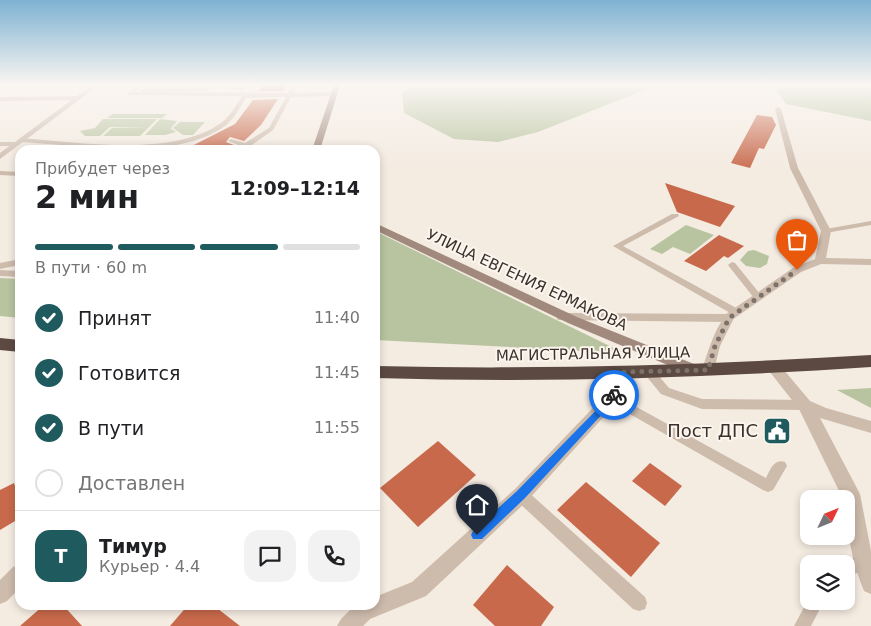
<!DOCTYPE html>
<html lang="ru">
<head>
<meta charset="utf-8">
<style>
  :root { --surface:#fff; --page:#f2f2f2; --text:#202124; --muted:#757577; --line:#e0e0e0; --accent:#1f5a5e }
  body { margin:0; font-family:"DejaVu Sans",sans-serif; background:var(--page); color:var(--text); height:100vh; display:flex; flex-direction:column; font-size:19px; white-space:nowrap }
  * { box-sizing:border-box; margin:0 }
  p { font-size:16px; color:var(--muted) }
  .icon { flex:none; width:28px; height:28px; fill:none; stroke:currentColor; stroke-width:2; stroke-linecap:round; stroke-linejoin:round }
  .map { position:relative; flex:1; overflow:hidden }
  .panel { position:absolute; left:15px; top:145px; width:365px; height:465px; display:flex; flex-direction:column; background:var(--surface); border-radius:15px; box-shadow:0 2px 8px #0003 }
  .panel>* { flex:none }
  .needle { width:32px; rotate:47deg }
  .buttons { position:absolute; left:800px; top:490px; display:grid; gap:10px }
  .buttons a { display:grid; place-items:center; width:55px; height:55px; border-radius:10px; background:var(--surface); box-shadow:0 2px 8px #0003; font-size:25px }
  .pin { position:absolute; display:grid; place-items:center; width:42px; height:42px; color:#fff; margin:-51px -21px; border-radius:50% 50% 50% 0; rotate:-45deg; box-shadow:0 0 5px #0007 }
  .pin .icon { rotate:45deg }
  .courier { position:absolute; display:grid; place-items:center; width:50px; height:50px; margin:-25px; border:4px solid #1a73e8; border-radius:50%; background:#fff; color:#222; box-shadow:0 1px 6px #0007 }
  .summary em { font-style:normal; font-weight:700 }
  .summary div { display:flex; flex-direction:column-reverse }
  .summary { display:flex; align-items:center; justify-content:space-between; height:85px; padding:0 20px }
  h1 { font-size:32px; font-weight:700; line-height:38px }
  .bar { display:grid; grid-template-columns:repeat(4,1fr); gap:8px 5px; align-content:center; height:60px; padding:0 20px }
  .bar i { height:6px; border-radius:4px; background:var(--line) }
  .bar .active { background:var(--accent) }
  .bar p { grid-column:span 4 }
  .line { display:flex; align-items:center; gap:12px; padding:0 20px; border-top:1px solid var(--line) }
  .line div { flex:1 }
  .round { display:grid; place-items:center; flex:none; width:52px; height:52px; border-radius:15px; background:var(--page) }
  ol { padding:0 20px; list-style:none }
  li { display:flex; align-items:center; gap:15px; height:55px }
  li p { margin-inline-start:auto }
  li .icon { padding:5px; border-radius:50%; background:var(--accent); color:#fff; stroke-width:4 }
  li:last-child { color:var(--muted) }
  li i { width:28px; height:28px; border:2px solid var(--line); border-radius:50% }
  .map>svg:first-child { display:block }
  .green { fill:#b8c4a0 }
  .building { fill:#c8694b }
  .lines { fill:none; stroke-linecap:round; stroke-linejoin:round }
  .lane { fill:#cdbbac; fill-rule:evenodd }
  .street { fill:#cdbbac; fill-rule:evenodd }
  .secondary { fill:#a18a7d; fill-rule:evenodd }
  .highway { fill:#5c4a42; fill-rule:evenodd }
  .route { fill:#1a73e8 }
  .done { stroke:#7c716b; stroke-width:5; stroke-dasharray:0 9 }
  .labels { text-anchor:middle; stroke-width:4; stroke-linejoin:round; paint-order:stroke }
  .street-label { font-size:15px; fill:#3b302b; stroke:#fbf5ee }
  .near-poi-label { font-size:18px; fill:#3b302b; stroke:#fbf5ee; text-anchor:end }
</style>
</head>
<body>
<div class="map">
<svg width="871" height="626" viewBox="0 0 871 626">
  <rect width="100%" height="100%" fill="#f4ebe1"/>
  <g class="green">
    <path d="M147 85H247L244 90H231L233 87H211L208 91 139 92Z"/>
    <path d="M414 85H657L538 132 498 142 454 139 404 113 402 93Z"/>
    <path d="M772 85H871V121L786 104Z"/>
    <path d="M113 114H167L162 118H107Z"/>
    <path d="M103 119H157L148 128 110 127 100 136H85L80 131 95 128Z"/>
    <path d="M160 119 177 121 171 128H156H170L176 132 165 135H145Z"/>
    <path d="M180 122H205L193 135H183L173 128Z"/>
    <path d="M112 128H148L140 136H103Z"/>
    <path d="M686 225 714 235 690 254 673 247 662 254 650 249Z"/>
    <path d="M375 231 624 353 375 340Z"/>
    <path d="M754 250 769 256 767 264 760 268 746 266 740 260 748 251Z"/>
    <path d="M0 278 20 279V318L0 316Z"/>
    <path d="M871 388V408L837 390Z"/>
  </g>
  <g class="building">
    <path d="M264 85H286L283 91H258Z"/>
    <path d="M278 99 261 125 244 141 230 137 226 142 234 145 223 150H184L235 124 253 100Z"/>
    <path d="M757 115 772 117 776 125 764 149 759 148 750 168 731 163Z"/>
    <path d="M665 183 735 206 720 227 677 212Z"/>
    <path d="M719 235 744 246 728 258 724 256 706 271 684 261Z"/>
    <path d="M438 441 476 475 418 527 380 488Z"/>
    <path d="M650 463 682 486 665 506 632 481Z"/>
    <path d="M586 482 660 543 631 577 557 510Z"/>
    <path d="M14 483 20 501V518L0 530V490Z"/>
    <path d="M507 565 554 607 541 626H495L473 605Z"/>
    <path d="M44 605H63L82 626H20Z"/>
    <path d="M188 605H213L240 626H170Z"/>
  </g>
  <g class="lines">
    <g class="lane">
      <path d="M138 85H143L135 92 288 93 292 85H297L293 93 334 92 337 94 334 96 291 97 273 130 249 147 244 150H237L241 146 228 141 231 139 245 143 269 128 286 97 246 98C240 107 234 119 225 126 176 162 79 145 21 142L18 140 21 138C78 142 172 158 221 123 230 117 236 105 242 96L128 95V93Z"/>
      <path d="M0 97 79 96 82 98 79 100 0 101Z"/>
      <path d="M0 142H16L19 144 16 146H0Z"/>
      <path d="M0 171 20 172V176L0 175Z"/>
      <path d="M672 214H678L679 216 623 246 740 310 741 312 740 314H732L613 246Z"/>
      <path d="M871 221V225L826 233 822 231 826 229Z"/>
      <path d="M20 259V265L0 269V263Z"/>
      <path d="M732 262 735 263 760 294 762 296 760 298H754L728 265Z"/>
      <path d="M0 270 20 271V277L0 276Z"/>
      <path d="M729 315 734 318 720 346 714 370 712 373H704L702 370C706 358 717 319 729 315Z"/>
      <path d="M648 367 652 368 669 388 702 399 805 400 809 402 811 405 809 408 805 410 702 409 661 394 642 371 644 368Z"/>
      <path d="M611 393 766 478C770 470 774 458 785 462L787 466 773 490 768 492 763 490 607 401 605 398 607 395Z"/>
      <path d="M521 489 526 490 645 597 647 603 645 609 639 611 633 609 516 500 514 495 516 490Z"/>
      <path d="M864 557 870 559 871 563 870 571 846 575V564H840V561L846 559Z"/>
      <path d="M809 598V601H824L811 626H794Z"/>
    </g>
    <g class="street">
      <path d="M92 85H99L0 159V153Z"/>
      <path d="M778 107 781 109 798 168 831 231 826 258 871 259V265L821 264 801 272 729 322 558 320 556 317 562 313 726 314 793 268 815 259 821 231 790 168 775 109Z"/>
      <path d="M773 362 778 363 810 401 826 408 871 421V433L820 418 860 494 871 551V594L864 591C852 562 846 530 846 499H843L799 409 766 367 768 363Z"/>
      <path d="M624 367 629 368C632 374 632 383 629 389L527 501 426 596 370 619 363 626H337L341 619 355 605H375V597L412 582 515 489 617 383 619 368Z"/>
      <path d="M20 564V588L7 601 0 604V580L13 567Z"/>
    </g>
    <g class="secondary">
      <path d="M334 85H340L320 150H312Z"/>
      <path d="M375 223 577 317 699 366 701 370 699 374H689L568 323 375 230Z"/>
    </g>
    <g class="highway">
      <path d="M0 338 20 340V352L0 350Z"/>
      <path d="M871 355V367C706 378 541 383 375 378V366C541 370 706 365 871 355Z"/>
    </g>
  </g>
  <linearGradient id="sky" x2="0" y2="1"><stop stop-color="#7eb2d2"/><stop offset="0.49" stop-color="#faf6f2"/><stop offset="1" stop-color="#faf6f2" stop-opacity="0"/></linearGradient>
  <rect width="871" height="173" fill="url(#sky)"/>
  <path class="route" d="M614 392 617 393V398L525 498 482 539H473L471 535 473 531 517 491Z"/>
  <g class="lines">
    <path class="done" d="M614 395 624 385V372L708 370 715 346 729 318 797 270"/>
  </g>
  <defs>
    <g id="civic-square" transform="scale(1.4375)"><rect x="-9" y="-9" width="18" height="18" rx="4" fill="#1f5a5e" stroke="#fbf5ee"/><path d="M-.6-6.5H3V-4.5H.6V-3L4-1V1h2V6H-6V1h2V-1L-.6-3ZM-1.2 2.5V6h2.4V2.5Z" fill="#fff"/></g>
  </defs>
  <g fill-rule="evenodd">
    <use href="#civic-square" x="777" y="431"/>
  </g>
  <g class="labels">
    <g class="street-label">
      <text transform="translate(527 280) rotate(25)" y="5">УЛИЦА ЕВГЕНИЯ ЕРМАКОВА</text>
      <text transform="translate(593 354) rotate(-1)" y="5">МАГИСТРАЛЬНАЯ УЛИЦА</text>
    </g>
    <g class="near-poi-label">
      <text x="758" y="437">Пост ДПС</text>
    </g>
  </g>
</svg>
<div class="buttons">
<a><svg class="needle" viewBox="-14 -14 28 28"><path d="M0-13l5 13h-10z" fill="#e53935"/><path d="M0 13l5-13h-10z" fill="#757577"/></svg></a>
<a><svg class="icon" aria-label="layers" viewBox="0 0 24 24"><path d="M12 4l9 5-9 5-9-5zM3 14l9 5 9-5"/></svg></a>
</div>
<div class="pin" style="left:797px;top:270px;background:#ea580c"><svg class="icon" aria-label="bag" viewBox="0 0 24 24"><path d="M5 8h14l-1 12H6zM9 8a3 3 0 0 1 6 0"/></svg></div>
<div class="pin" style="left:477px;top:535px;background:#1f2937"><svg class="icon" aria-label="home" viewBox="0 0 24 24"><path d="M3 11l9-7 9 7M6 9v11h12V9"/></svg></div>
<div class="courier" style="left:614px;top:395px"><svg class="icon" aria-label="bike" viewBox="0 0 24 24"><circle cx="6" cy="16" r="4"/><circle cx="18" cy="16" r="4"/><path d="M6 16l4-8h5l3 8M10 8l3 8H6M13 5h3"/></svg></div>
<section class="panel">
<div class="summary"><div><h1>2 мин</h1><p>Прибудет через</p></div><em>12:09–12:14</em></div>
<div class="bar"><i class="active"></i><i class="active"></i><i class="active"></i><i></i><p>В пути · 60 m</p></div>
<ol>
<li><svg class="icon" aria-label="check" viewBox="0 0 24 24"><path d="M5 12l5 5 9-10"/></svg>Принят<p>11:40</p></li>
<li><svg class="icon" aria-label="check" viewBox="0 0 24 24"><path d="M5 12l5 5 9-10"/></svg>Готовится<p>11:45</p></li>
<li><svg class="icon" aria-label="check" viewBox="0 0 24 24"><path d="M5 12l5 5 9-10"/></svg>В пути<p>11:55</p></li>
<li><i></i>Доставлен</li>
</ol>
<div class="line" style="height:90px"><b class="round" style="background:var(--accent);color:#fff">Т</b><div><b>Тимур</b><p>Курьер · 4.4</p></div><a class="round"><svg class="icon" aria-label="chat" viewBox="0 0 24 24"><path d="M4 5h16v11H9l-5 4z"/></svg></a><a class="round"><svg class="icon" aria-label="phone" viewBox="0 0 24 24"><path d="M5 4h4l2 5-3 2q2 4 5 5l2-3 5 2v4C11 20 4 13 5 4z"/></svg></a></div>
</section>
</div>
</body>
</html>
